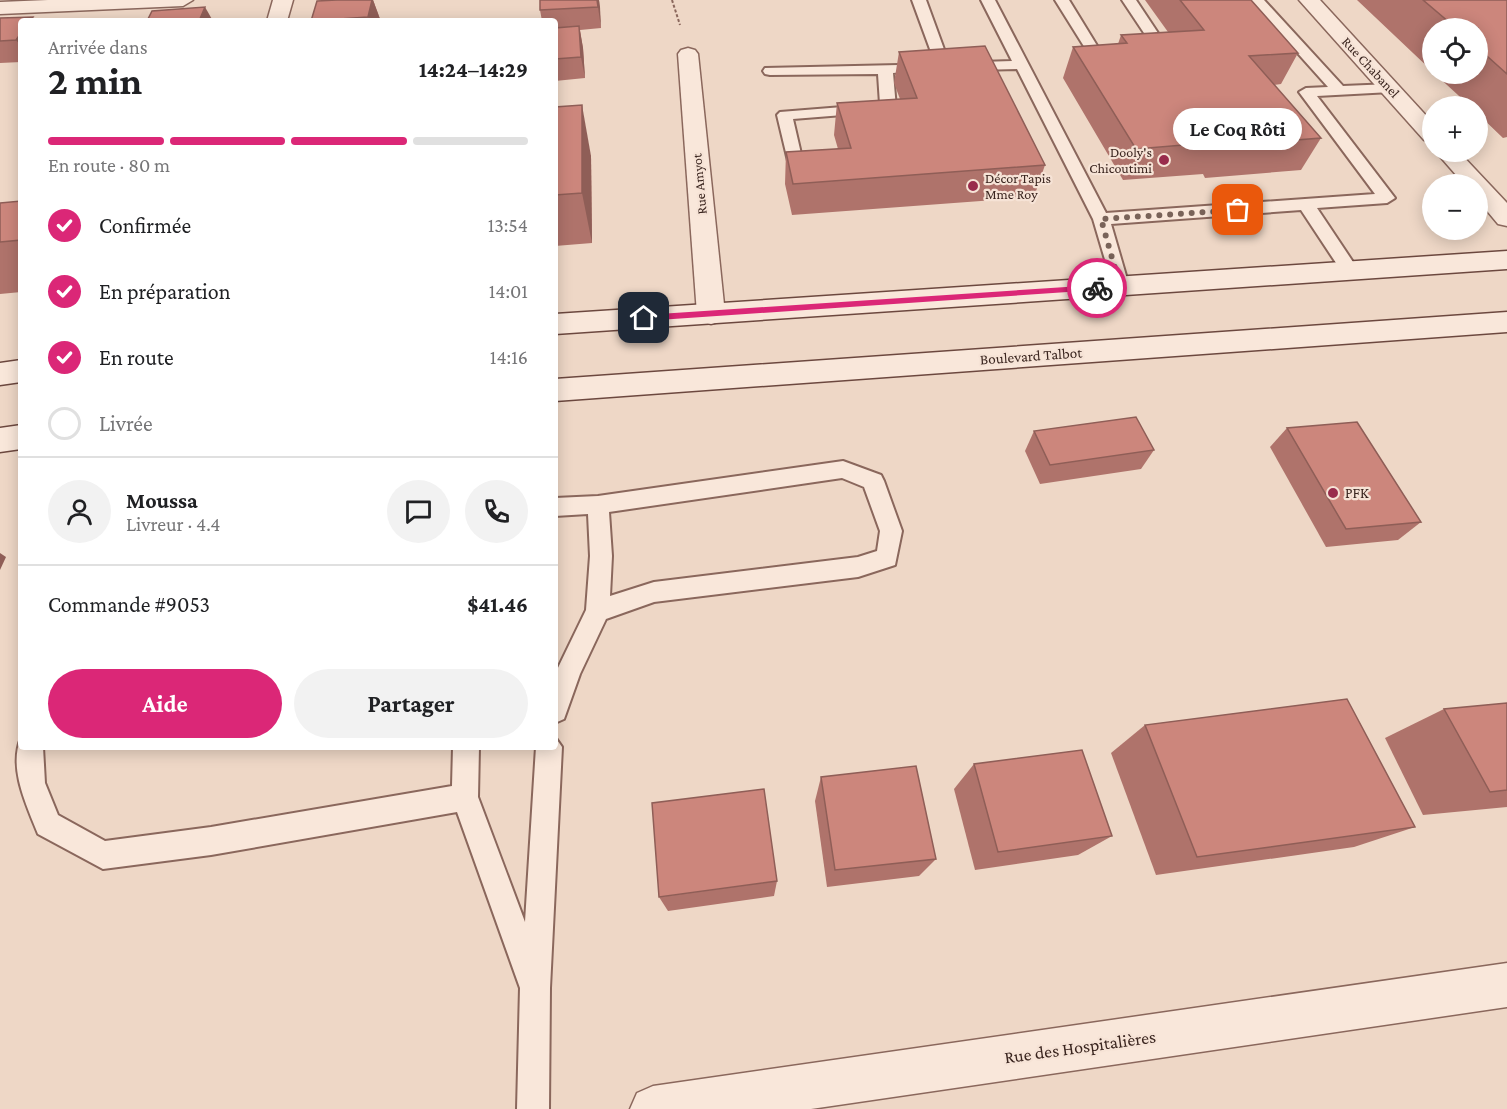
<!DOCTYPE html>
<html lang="fr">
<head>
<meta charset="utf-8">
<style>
  :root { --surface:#fff; --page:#f2f2f2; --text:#202124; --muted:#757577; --line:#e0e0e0; --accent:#db2777 }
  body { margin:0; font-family:"Crimson Pro",serif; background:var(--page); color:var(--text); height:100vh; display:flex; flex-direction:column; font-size:22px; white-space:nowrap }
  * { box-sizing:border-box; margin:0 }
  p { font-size:20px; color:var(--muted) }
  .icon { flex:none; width:33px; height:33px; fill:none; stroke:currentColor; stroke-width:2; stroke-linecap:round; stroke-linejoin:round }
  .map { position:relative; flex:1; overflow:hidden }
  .details { position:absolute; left:18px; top:18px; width:540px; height:732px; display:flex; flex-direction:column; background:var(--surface); border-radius:6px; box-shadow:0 3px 15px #0003 }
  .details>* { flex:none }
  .tools { position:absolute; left:1422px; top:18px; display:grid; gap:12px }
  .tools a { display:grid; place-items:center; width:66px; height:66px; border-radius:50%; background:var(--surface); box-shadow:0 3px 15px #0003; font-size:30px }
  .pin { position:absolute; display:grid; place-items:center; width:51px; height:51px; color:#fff; margin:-26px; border-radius:12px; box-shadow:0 3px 9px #0006 }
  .courier { position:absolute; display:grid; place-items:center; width:60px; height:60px; margin:-30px; border:4px solid #db2777; border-radius:50%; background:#fff; color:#222; box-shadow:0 2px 8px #0007 }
  .bubble { position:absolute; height:42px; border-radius:21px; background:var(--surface); box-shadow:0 3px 15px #0003; font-size:20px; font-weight:700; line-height:42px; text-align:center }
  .head em { font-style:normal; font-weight:700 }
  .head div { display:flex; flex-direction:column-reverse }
  .head { display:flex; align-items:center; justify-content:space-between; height:102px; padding:0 30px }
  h1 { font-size:39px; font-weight:700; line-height:45px }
  .bar { display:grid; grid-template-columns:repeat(4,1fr); gap:9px 6px; align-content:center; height:72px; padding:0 30px }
  .bar i { height:8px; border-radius:4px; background:var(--line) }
  .bar .selected { background:var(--accent) }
  .bar p { grid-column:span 4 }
  .line { display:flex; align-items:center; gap:15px; padding:0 30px; border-top:2px solid var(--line) }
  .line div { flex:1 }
  .round { display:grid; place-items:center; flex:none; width:63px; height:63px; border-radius:32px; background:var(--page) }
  ol { padding:0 30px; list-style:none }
  li { display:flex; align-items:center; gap:18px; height:66px }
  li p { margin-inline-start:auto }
  li .icon { padding:6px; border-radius:50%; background:var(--accent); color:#fff; stroke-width:4 }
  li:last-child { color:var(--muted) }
  li i { width:33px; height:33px; border:3px solid var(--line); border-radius:50% }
  .button { display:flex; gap:12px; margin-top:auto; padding:12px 30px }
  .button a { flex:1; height:69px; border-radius:36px; background:var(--accent); color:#fff; font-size:24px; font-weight:700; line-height:69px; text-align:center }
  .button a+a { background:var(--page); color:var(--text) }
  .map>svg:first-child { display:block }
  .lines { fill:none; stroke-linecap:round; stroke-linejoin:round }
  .service-casing { stroke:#8a675c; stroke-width:4 }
  .minor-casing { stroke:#8a675c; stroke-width:3 }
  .secondary-casing { stroke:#6c483f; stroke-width:3 }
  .path { stroke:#8a675c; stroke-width:2; stroke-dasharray:3 2; stroke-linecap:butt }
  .service { fill:#f9e7da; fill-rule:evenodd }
  .minor { fill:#f9e7da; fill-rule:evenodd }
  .secondary { fill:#f9e7da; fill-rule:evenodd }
  .wall { fill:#af736b }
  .shaded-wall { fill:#8f5e57 }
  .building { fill:#cc867c; stroke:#8f5e57; stroke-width:1.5 }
  .route { fill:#db2777 }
  .done { stroke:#796359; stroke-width:6; stroke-dasharray:0 10.8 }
  .poi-dot { fill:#992c4c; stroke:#f6e3d6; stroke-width:2 }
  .labels { text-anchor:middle; stroke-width:4.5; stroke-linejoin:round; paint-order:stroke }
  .far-street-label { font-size:14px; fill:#3a251f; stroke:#f6e3d6 }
  .far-poi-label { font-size:14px; fill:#3a251f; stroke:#f6e3d6; text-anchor:end }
  .street-label { font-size:15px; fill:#3a251f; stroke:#f6e3d6 }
  .poi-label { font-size:15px; fill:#3a251f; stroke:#f6e3d6; text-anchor:start }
  .near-street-label { font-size:18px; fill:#3a251f; stroke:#f6e3d6 }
</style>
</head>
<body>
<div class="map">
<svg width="1507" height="1109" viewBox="0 0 1507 1109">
  <rect width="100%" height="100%" fill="#eed7c6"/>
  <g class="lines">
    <g class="service-casing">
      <g id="service">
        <path d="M912 0H926L949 63 1012 61 981 0H995L1106 213 1375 194 1299 92 1306 88 1328 87 1250 0H1264L1343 86 1391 84 1398 88 1391 92 1317 96 1395 198 1387 203 1317 208 1359 271 1356 275H1344L1301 210 1111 224 1129 286 1126 290H1114L1093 219 1017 69 938 71Z"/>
        <path d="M1055 0H1069L1104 57 1116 58V64H1095Z"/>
        <path d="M1122 0H1136L1174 57 1172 60H1162Z"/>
        <path d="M899 65 906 69 904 72 893 73 896 108 893 111 793 119 802 158 800 161H788L777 115 780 112 880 104 878 74 770 75 765 74 763 71 765 68Z"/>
        <path d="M843 461 881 475 884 481 902 531 895 565 858 577 654 602 606 619 580 674 564 719 555 723V674L586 610 590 556 588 514 555 516V498L598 496ZM842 478 864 487 880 531 877 551 858 557 654 582 610 596 612 556 609 512Z"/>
        <path d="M555 737 562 747 550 988 549 1109H517L520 988 457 812 211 855 103 869 38 834C27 806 8 768 21 738V747H43L45 783 58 815 105 841 211 827 452 786 453 747H479L478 797 525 922 536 747H555Z"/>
      </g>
    </g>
    <g class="minor-casing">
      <g id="minor">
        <path d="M48 0H193L183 6 0 14V2Z"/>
        <path d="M273 0H293L287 21H267Z"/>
        <path d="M1299 0H1320L1432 122V142L1424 140Z"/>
        <path d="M688 48 695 50 698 54 725 314 721 321 711 324 701 321 697 314 678 54 681 50Z"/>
        <path d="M1436 152H1459L1507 203V226L1498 224 1478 200V184H1464Z"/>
        <path d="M1507 963V1007L811 1109H630L637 1093 653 1086Z"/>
      </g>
    </g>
    <g class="secondary-casing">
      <g id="secondary">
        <path d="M1507 251V269L555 334V314Z"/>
        <path d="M1507 312V332L555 401V379Z"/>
        <path d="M21 360V382L0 385V363Z"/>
        <path d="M21 425V449L0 452V428Z"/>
      </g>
    </g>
    <path class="path" d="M672 0 680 25"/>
    <use href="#service" class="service"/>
    <use href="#minor" class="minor"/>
    <use href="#secondary" class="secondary"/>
  </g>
  <g class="wall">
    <path d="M337 0H373L380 19V21H311Z"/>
    <path d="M540 0H599L601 28 580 30 583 48 585 78 555 81V21H542L540 10Z"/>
    <path d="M1145 0H1251L1298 53 1281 84 1274 85 1321 138 1301 170 1205 178 1203 174 1123 180 1063 78 1073 47 1118 44 1121 35 1168 32Z"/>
    <path d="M1357 0H1507V137L1503 138 1478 114V106H1470L1435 74H1478V28H1432V71Z"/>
    <path d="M0 18 21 21V62L0 63Z"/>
    <path d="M899 52 1045 165 1034 197 792 215 785 184 786 152 838 149 834 135 837 103 900 99 894 83Z"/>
    <path d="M555 107 591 156 592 243 555 246Z"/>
    <path d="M21 201V292L0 294V203Z"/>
    <path d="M1287 428 1421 522 1398 540 1326 547 1270 447Z"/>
    <path d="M1034 431 1154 450 1141 469 1040 484 1025 451Z"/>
    <path d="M1507 703V807L1423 815 1385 738 1444 709Z"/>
    <path d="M1145 725 1415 827 1354 847 1156 875 1111 753Z"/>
    <path d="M974 764 1112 836 1078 855 975 870 954 789Z"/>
    <path d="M821 777 936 859 919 876 827 887 815 801Z"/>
    <path d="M777 881 774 896 668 911 659 897Z"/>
  </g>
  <g class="shaded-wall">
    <path d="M372 0H373L380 19V21H370L368 17Z"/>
    <path d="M597 0H599L600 7 601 28Z"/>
    <path d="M205 7 213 21H199Z"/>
    <path d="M579 26 583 48 585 78 581 57Z"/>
    <path d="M21 33V46L16 40Z"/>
    <path d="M582 105 591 156 592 243 582 193Z"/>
    <path d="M0 553 6 557 0 570Z"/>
  </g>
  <g class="building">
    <path d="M337 0H372L368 17 311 21 317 1Z"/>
    <path d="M540 0H597L598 7 540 10Z"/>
    <path d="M1180 0H1251L1298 53 1249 56 1321 138 1222 146 1219 142 1136 149 1073 47 1127 43 1121 35 1204 30Z"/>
    <path d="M1423 0H1507V74L1478 48V28H1456Z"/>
    <path d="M205 7 199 21H147L152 11Z"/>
    <path d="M33 17 30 21H21V33L16 40 0 41V18Z"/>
    <path d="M579 26 581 57 555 59V28Z"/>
    <path d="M985 46 1045 165 793 184 786 152 851 148 837 103 917 98 899 52Z"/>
    <path d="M582 105V193L555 195V107Z"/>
    <path d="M21 201V240L0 242V203Z"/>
    <path d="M1136 417 1154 450 1050 465 1034 431Z"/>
    <path d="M1357 422 1421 522 1346 529 1287 428Z"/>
    <path d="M1347 699 1415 827 1197 857 1145 725Z"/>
    <path d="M1507 703V790L1490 792 1444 709Z"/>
    <path d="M1082 750 1112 836 998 852 974 764Z"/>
    <path d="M916 766 936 859 835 870 821 777Z"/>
    <path d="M764 789 777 881 659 897 652 803Z"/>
  </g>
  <path class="route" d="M1097 285 1101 288 1097 290 644 321 640 318 644 315Z"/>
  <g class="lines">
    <path class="done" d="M1097 288 1120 286 1101 219 1238 210"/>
  </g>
  <g class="poi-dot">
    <circle cx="1164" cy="160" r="6"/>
    <circle cx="973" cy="186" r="6"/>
    <circle cx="1333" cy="493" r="6"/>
  </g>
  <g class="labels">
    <g class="far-street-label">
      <text transform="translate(1371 67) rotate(47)" y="5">Rue Chabanel</text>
      <text transform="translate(699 184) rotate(-95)" y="5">Rue Amyot</text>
    </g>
    <g class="far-poi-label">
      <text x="1152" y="157">Dooly's<tspan x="1152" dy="16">Chicoutimi</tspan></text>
      <text x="985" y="183" text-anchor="start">Décor Tapis<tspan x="985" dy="16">Mme Roy</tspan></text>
    </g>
    <g class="street-label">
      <text transform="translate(1031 356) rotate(-4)" y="5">Boulevard Talbot</text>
    </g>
    <g class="poi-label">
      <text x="1345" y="498">PFK</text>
    </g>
    <g class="near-street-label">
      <text transform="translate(1080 1047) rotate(-8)" y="6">Rue des Hospitalières</text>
    </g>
  </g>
</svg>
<div class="tools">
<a><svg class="icon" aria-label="locate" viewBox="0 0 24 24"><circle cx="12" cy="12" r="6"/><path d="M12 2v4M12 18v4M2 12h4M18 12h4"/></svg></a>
<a>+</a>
<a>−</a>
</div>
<div class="pin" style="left:1238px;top:210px;background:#ea580c"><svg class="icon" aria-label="bag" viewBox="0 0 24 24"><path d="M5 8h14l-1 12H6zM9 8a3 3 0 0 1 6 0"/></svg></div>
<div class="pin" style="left:644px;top:318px;background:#1f2937"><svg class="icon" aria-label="home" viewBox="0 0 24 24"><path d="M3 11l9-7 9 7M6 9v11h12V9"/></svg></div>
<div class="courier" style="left:1097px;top:288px"><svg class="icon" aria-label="bike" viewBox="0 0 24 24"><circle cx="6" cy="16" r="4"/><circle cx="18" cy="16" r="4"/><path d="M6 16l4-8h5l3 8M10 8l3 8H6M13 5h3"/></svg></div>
<div class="bubble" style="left:1173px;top:108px;width:129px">Le Coq Rôti</div>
<section class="details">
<div class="head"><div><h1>2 min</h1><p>Arrivée dans</p></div><em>14:24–14:29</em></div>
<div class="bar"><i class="selected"></i><i class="selected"></i><i class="selected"></i><i></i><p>En route · 80 m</p></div>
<ol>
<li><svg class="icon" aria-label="check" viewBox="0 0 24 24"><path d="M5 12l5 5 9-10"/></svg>Confirmée<p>13:54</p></li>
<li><svg class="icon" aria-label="check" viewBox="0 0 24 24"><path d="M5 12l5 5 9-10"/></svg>En préparation<p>14:01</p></li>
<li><svg class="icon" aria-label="check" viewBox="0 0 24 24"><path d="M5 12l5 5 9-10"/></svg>En route<p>14:16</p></li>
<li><i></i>Livrée</li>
</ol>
<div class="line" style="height:108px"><a class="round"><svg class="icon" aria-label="person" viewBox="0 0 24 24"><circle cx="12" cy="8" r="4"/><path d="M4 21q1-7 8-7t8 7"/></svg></a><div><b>Moussa</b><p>Livreur · 4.4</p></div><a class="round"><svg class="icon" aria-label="chat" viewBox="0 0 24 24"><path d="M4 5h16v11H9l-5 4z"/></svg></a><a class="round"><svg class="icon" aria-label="phone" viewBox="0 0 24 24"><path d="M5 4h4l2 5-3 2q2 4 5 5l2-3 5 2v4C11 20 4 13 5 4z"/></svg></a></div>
<div class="line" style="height:78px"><div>Commande #9053</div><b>$41.46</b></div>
<div class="button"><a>Aide</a><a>Partager</a></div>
</section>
</div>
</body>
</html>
